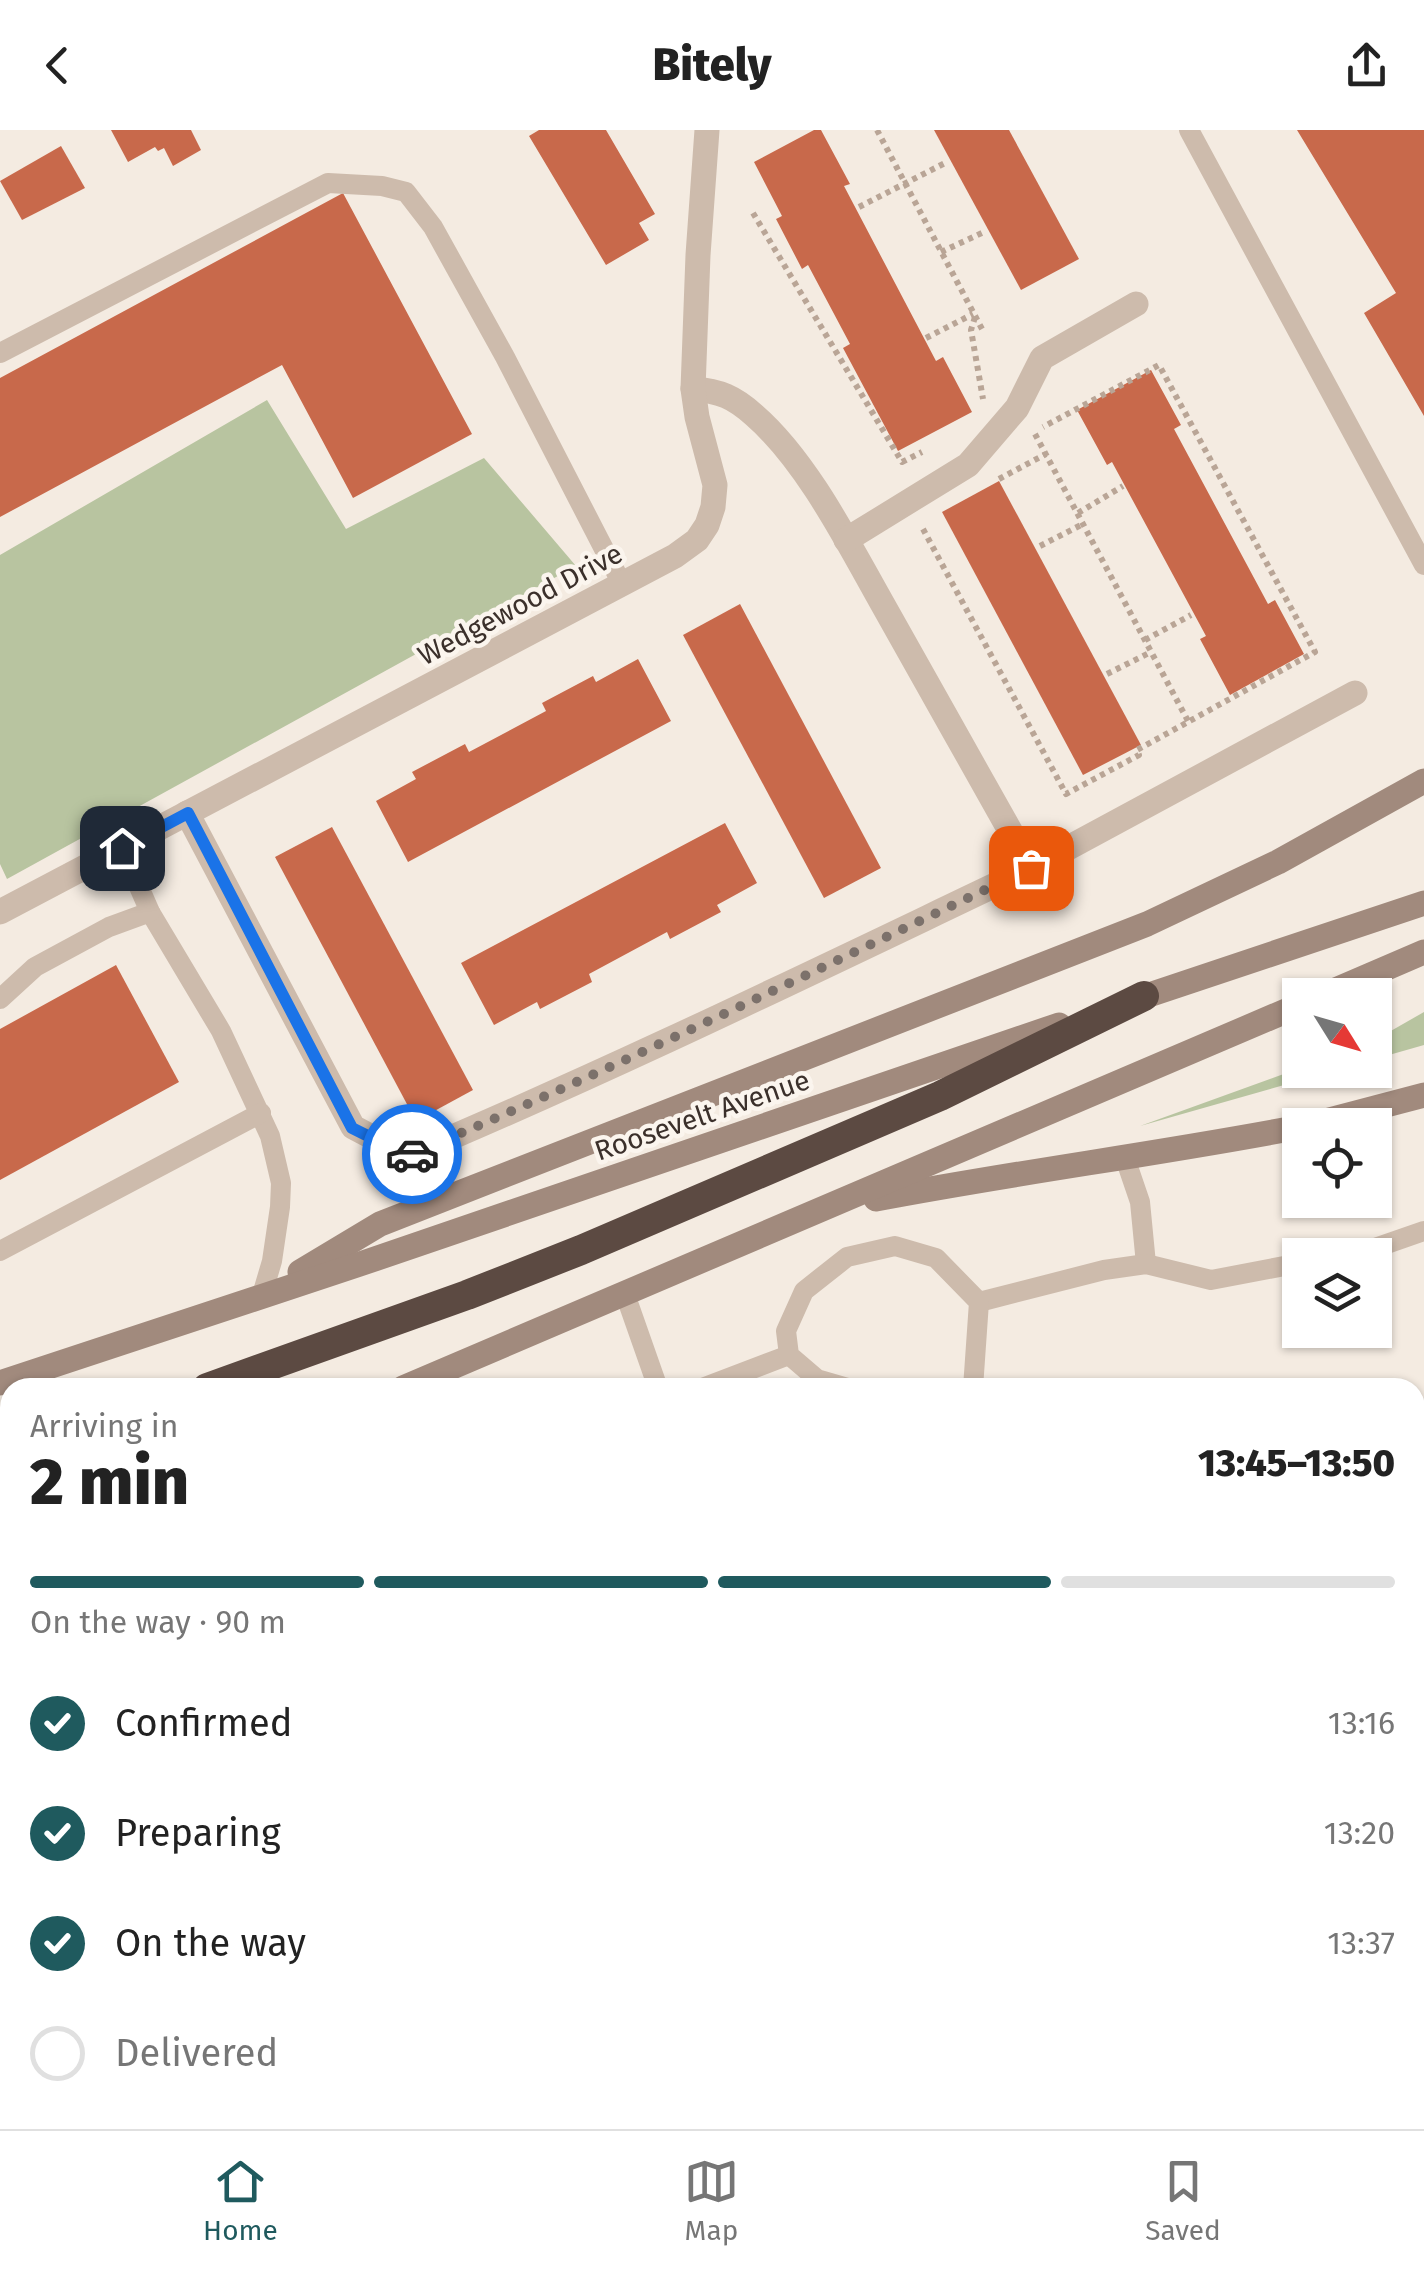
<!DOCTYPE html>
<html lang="en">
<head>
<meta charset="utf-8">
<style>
  :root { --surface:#fff; --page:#f6f6f6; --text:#222; --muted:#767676; --line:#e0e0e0; --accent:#1f5a5e }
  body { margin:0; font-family:"Fira Sans",sans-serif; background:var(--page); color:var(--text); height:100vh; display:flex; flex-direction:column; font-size:38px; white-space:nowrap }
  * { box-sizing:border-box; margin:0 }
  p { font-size:32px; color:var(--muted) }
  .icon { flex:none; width:55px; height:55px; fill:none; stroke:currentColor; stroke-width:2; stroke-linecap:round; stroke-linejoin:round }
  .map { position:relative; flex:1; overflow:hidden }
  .panel { position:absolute; left:0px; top:1248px; width:1425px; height:752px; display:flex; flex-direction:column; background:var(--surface); border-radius:30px 30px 0 0; box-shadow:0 2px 8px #0004 }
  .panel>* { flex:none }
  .needle { width:65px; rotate:127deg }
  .buttons { position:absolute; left:1282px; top:848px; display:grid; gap:20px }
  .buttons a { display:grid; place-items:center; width:110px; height:110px; border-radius:0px; background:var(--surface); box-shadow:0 2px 8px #0004; font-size:50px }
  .pin { position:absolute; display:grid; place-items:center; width:85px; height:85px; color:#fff; margin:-42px; border-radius:20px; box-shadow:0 5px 15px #0006 }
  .courier { position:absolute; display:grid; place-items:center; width:100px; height:100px; margin:-50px; border:8px solid #1a73e8; border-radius:50%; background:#fff; color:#222; box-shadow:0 2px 12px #0007 }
  .headline em { font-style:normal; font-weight:800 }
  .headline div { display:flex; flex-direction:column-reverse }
  .headline { display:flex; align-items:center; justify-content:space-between; height:170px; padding:0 30px }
  h1 { font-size:65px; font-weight:800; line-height:75px }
  .bar { display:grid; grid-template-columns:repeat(4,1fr); gap:15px 10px; align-content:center; height:120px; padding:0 30px }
  .bar i { height:12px; border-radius:8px; background:var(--line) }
  .bar .active { background:var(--accent) }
  .bar p { grid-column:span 4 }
  ol { padding:0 30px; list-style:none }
  li { display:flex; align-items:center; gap:30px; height:110px }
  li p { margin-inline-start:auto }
  li .icon { padding:10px; border-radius:50%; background:var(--accent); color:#fff; stroke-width:4 }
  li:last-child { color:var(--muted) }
  li i { width:55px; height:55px; border:5px solid var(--line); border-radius:50% }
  header { display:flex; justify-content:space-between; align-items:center; height:130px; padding:0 30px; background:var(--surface); font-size:45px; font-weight:800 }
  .tabs { display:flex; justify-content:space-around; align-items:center; height:140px; border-top:2px solid var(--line); background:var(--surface); font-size:28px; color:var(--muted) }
  .tabs a { display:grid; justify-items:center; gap:5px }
  .tabs .active { color:var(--accent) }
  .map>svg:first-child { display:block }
  .green { fill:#b8c4a0 }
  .building { fill:#c8694b }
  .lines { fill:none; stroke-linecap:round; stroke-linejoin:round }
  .path { stroke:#b9a596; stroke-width:6; stroke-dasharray:5 5; stroke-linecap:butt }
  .lane { stroke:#cdbbac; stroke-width:20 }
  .street { stroke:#cdbbac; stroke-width:25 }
  .secondary { stroke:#a18a7d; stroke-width:25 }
  .highway { stroke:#5c4a42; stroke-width:30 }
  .done { stroke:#7c716b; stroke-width:10; stroke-dasharray:0 18 }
  .route { stroke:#1a73e8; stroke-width:12 }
  .labels { text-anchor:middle; stroke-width:9; stroke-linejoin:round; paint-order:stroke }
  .street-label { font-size:28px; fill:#3b302b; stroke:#fbf5ee }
</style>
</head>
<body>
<header><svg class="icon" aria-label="back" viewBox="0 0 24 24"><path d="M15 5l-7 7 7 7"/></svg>Bitely<svg class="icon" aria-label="share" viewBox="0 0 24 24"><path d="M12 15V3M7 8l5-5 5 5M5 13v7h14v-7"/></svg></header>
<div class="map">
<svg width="1424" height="1999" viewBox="0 0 1424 1999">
  <rect width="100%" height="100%" fill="#f4ebe1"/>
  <g class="green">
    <path d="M267 270 346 399 484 328 576 436 7 749 0 734V425Z"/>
    <path d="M1424 882V915L1375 929V910Z"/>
    <path d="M1300 938V940H1337L1140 996Z"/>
    <path d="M1424 1299V1415L1415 1416V1302Z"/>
    <path d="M10 1472 8 1655 10 1659V1958L0 1956V1476Z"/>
  </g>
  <g class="building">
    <path d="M111 0H191L201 20 173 36 164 18 158 21 155 17 128 32Z"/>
    <path d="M539 0H606L655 84 639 93 649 110 606 135 529 6Z"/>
    <path d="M814 0H821L850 54 844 56 936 231 943 227 972 282 898 321 843 218 850 214 808 135 802 139 776 89 782 86 754 32Z"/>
    <path d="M934 0H1009L1079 129 1021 160Z"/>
    <path d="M1297 0H1424V286L1364 183 1396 163Z"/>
    <path d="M61 16 85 58 22 90 0 51Z"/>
    <path d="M343 63 472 304 353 368 282 235 0 387V248Z"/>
    <path d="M1151 240 1181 295 1174 299 1268 474 1275 470 1304 524 1230 565 1200 509 1206 506 1112 332 1107 335 1077 280Z"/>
    <path d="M999 351 1141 615 1083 645 942 382Z"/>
    <path d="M740 474 881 738 824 768 683 505Z"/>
    <path d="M638 529 671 591 408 732 376 671 416 649 412 642 465 614 469 622 546 581 542 573 593 546 596 552Z"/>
    <path d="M725 693 757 753 717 775 721 782 670 809 667 802 589 844 592 852 540 879 537 872 494 895 461 833Z"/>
    <path d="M332 697 473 960 416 991 275 727Z"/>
    <path d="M116 835 179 952 0 1050V899Z"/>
    <path d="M1020 1990H1095L1098 1999H1023Z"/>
  </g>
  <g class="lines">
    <g class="path">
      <path d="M877 0 982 199"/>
      <path d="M859 77 945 33"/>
      <path d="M753 83 902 332 922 322"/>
      <path d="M941 122 984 102"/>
      <path d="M975 187 971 200 983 269"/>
      <path d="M926 208 973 184"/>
      <path d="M1035 304 1188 591"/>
      <path d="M999 349 1046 324"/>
      <path d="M1078 383 1123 356"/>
      <path d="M923 399 1066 664 1139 625 1137 620 1315 522 1159 235 1043 297"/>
      <path d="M1040 416 1083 394"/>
      <path d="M1145 510 1191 485"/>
      <path d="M1107 544 1151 522"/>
    </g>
    <g class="lane">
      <path d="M1189 0 1424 435"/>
      <path d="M0 223 328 53 382 56 406 62 433 97 505 227 622 454"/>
      <path d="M122 718 150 782 221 901 270 1006 281 1053 280 1077 272 1131 262 1165"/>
      <path d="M0 869 35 837 109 797 150 782"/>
      <path d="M1125 1028 1140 1072 1146 1134"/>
      <path d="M0 1121 261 983"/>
      <path d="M1341 1125 1375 1118 1424 1101"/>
      <path d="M625 1164 658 1258"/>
      <path d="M979 1172 1104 1140 1146 1134 1211 1150 1300 1133"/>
      <path d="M702 1258 789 1225"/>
      <path d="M848 1258 817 1249 789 1225 786 1201 804 1161 847 1127 895 1116 936 1128 979 1172 973 1258"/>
    </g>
    <g class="street">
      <path d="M693 259C720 261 734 267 754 285 807 331 848 413 882 473 932 561 981 650 1031 738L1355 563"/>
      <path d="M846 410 968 335 1017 278 1042 228 1136 174"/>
      <path d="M187 683 353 997 408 1026C619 937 825 836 1031 738"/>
      <path d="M0 782 675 426 697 410 707 395 713 377 715 355 697 287 693 259 698 125 707 0"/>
    </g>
    <g class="secondary">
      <path d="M1324 865 1424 822"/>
      <path d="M1125 873 1424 773"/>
      <path d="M1310 995 1424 965"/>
      <path d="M876 1069C1017 1042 1159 1024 1300 997"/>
      <path d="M300 1142 380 1094 1147 794 1278 732 1424 651"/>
      <path d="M0 1253 357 1135 1059 895"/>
      <path d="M403 1258 1300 875"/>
      <path d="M0 1399 10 1396"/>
    </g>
    <g class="highway">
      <path d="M207 1258 467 1165 581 1120 940 966 1144 866"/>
      <path d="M0 1327 10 1323"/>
      <path d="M0 1419 10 1414"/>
      <path d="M1415 1566 1424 1564"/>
      <path d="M1415 1743 1424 1739"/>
      <path d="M130 1999 159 1990"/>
      <path d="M318 1999 335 1990"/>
      <path d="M579 1999 735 1990"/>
      <path d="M751 1999 774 1990"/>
    </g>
  </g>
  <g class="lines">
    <path class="done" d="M412 1024C621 936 826 835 1031 738"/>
    <path class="route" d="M122 718 188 683 352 998 408 1026 412 1024"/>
  </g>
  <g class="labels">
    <g class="street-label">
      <text transform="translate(520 474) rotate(-28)" y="10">Wedgewood Drive</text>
      <text transform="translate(702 985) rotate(-19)" y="10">Roosevelt Avenue</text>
    </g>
  </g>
</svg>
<div class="buttons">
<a><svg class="needle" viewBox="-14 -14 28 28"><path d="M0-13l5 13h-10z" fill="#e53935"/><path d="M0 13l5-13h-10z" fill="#767676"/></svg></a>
<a><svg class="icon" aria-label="locate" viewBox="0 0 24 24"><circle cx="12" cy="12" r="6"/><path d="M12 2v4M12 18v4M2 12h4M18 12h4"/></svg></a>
<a><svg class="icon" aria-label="layers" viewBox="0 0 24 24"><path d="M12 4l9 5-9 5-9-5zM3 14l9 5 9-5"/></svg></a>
</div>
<div class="pin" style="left:1031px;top:738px;background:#ea580c"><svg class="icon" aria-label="bag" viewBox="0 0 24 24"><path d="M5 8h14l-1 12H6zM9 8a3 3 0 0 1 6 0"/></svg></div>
<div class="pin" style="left:122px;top:718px;background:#1f2937"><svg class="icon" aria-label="home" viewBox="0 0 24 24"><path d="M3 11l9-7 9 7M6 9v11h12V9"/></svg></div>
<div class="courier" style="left:412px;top:1024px"><svg class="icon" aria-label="car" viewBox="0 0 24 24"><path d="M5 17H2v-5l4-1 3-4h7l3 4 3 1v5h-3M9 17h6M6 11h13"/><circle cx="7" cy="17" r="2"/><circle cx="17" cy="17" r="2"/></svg></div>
<section class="panel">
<div class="headline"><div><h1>2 min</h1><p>Arriving in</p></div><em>13:45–13:50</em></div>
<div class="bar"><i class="active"></i><i class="active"></i><i class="active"></i><i></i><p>On the way · 90 m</p></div>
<ol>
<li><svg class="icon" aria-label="check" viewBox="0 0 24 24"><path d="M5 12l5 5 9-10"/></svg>Confirmed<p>13:16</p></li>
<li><svg class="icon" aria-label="check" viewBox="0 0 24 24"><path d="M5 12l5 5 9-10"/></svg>Preparing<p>13:20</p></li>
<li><svg class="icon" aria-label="check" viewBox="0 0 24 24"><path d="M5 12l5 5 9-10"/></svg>On the way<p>13:37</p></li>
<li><i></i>Delivered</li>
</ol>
</section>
</div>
<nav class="tabs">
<a class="active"><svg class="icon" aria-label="home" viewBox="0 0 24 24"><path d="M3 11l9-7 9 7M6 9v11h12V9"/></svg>Home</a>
<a><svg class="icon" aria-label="map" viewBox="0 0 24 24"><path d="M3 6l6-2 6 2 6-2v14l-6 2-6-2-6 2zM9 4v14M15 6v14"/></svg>Map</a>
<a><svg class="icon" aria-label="saved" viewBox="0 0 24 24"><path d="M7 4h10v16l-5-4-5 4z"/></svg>Saved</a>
</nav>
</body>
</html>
